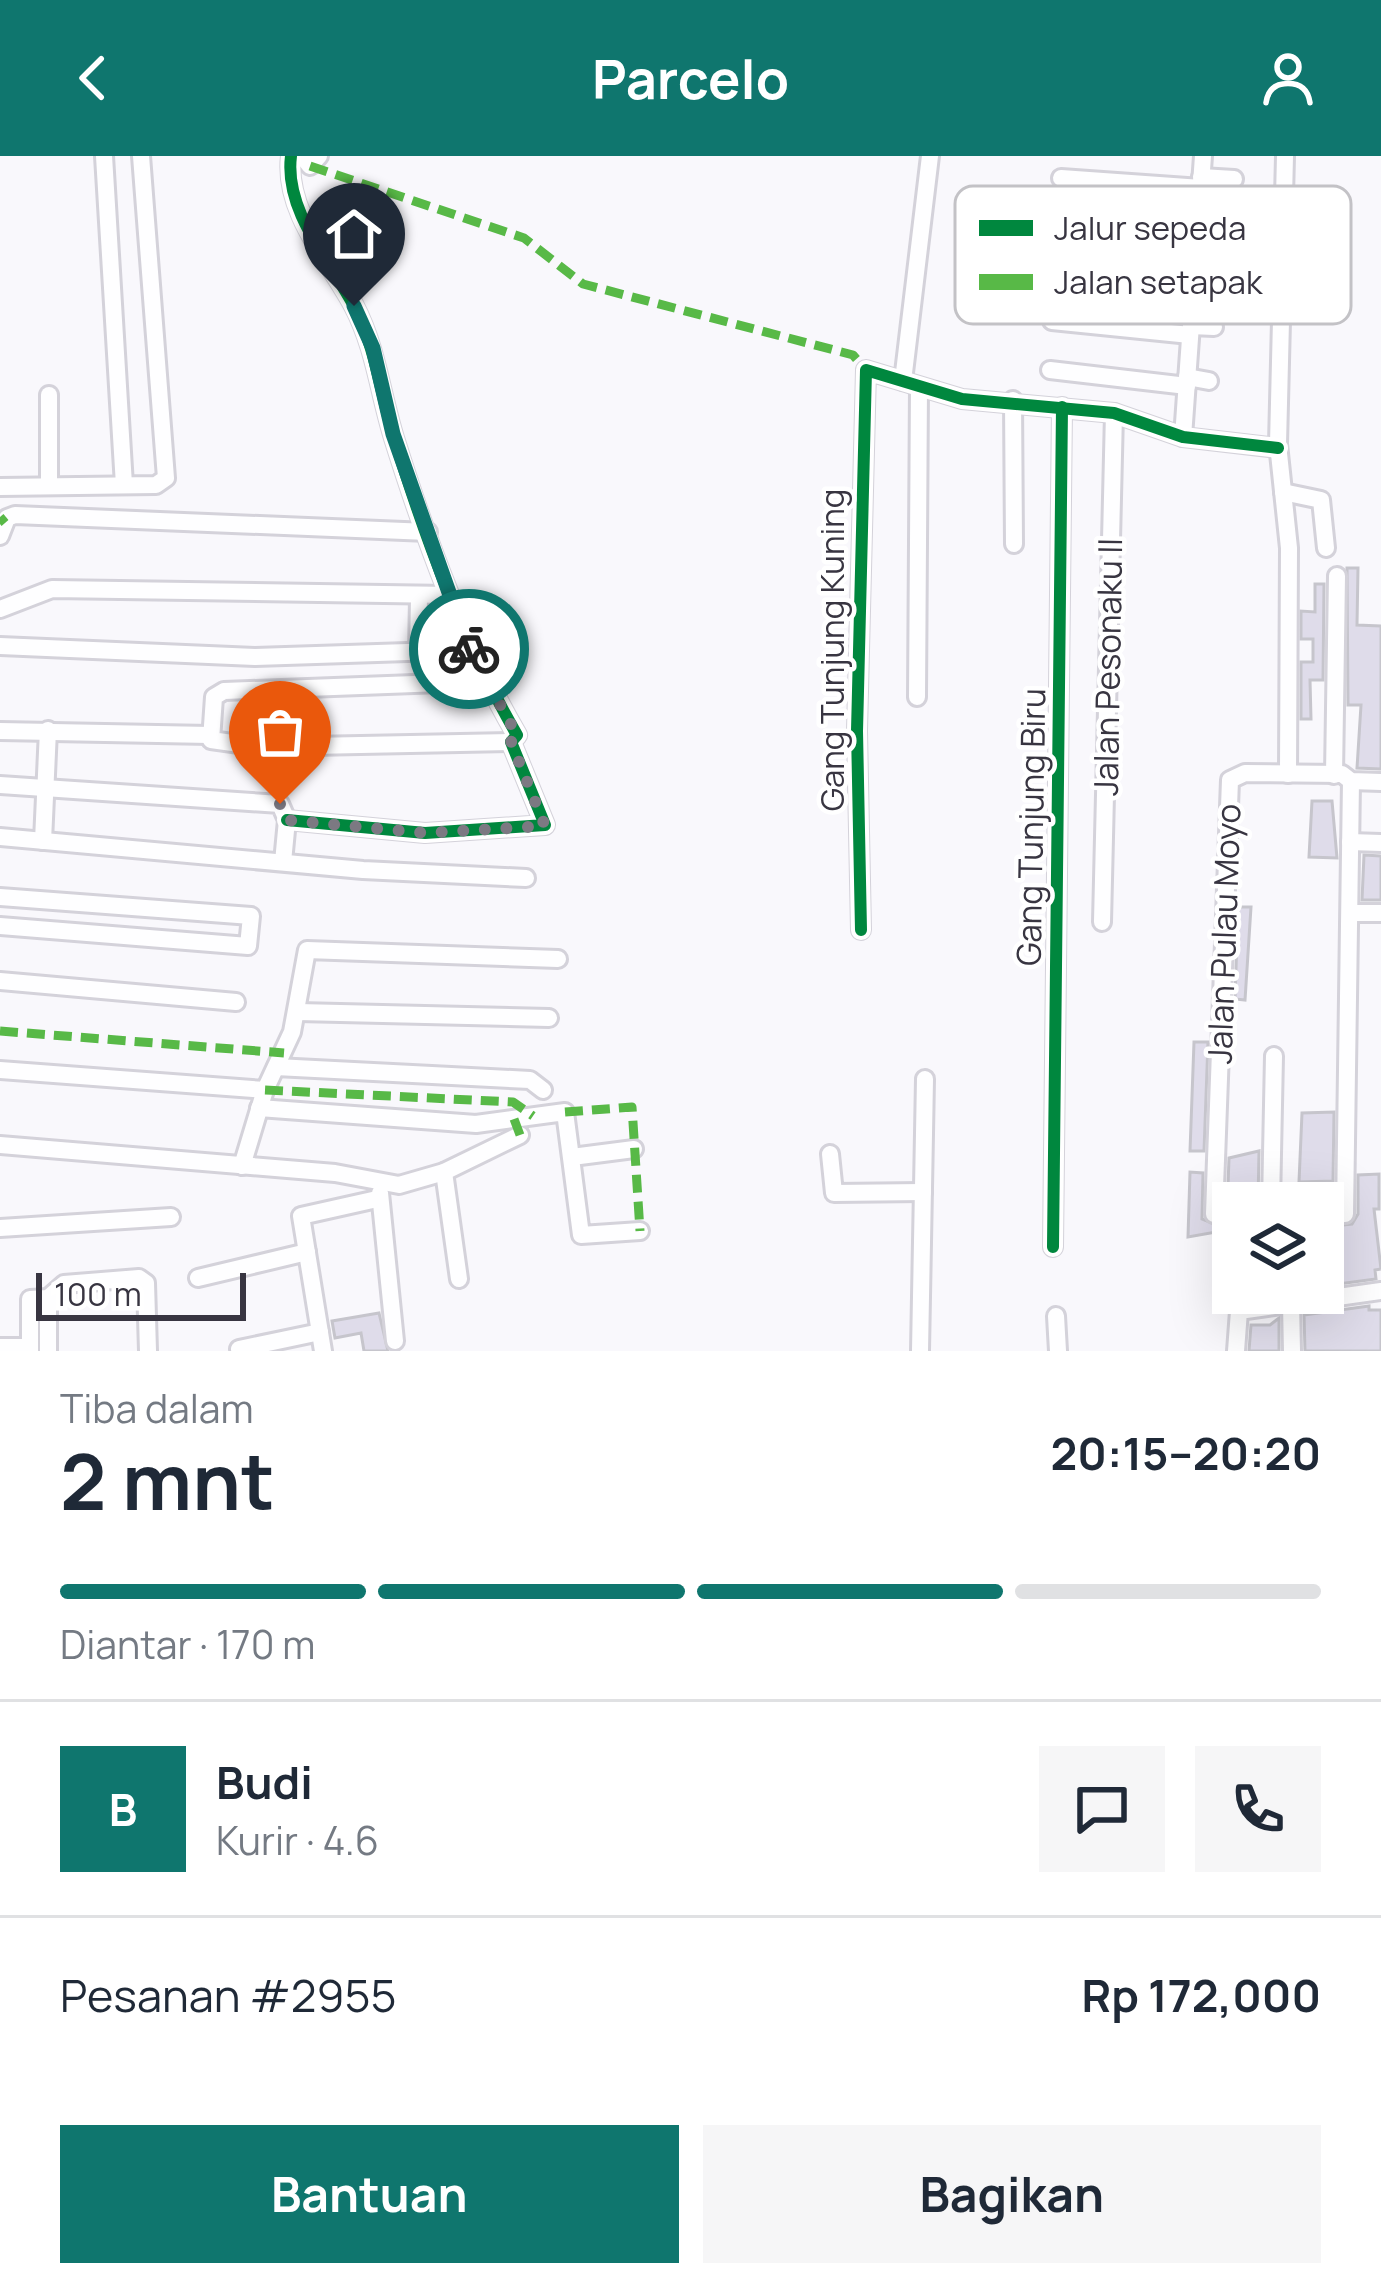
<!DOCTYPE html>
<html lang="id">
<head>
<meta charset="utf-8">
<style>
  :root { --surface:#fff; --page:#f6f6f7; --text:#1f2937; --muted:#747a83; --line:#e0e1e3; --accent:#0f766e }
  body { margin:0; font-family:Manrope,sans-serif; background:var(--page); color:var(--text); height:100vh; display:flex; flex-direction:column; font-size:45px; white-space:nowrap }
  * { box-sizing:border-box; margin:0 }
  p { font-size:39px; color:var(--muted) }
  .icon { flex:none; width:66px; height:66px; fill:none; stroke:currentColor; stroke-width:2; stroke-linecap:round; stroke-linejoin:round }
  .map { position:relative; height:1195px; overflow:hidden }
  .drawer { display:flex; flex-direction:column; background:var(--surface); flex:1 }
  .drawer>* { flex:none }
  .fabs { position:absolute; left:1212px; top:1026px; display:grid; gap:24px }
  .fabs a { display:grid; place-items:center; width:132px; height:132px; border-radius:0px; background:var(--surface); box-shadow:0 12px 48px #0002; font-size:60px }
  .scale { position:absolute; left:36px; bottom:30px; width:210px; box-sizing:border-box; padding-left:12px; border:6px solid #383541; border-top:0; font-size:33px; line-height:42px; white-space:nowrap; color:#383541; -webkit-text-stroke:9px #fff; paint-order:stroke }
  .pin { position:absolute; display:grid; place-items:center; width:102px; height:102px; color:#fff; margin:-123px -51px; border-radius:50% 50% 50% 0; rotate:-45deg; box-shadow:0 0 12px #0007 }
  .pin .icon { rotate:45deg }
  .courier { position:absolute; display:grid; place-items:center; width:120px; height:120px; margin:-60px; border:9px solid #0f766e; border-radius:50%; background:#fff; color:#222; box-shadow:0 3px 15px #0007 }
  .overview em { font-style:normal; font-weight:700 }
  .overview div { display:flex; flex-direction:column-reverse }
  .overview { display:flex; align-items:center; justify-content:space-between; height:204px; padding:0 60px }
  h1 { font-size:78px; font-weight:700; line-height:90px }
  .bar { display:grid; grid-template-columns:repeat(4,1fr); gap:18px 12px; align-content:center; height:144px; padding:0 60px }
  .bar i { height:15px; border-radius:9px; background:var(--line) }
  .bar .current { background:var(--accent) }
  .bar p { grid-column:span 4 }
  .line { display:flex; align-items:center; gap:30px; padding:0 60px; border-top:3px solid var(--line) }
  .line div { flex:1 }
  .round { display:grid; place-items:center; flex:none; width:126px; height:126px; border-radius:0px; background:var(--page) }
  .primary-button { display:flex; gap:24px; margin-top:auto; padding:24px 60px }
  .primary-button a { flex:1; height:138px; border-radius:0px; background:var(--accent); color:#fff; font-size:48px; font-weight:700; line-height:138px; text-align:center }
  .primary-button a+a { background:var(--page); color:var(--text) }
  header { display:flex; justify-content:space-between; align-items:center; height:156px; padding:0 60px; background:var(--accent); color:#fff; font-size:54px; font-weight:700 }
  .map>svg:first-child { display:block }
  .building { fill:#dfdcea; stroke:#c6c5cc; stroke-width:3 }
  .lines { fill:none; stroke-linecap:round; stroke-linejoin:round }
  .minor-casing { stroke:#d4d2da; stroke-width:22 }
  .minor { stroke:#fefeff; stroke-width:16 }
  .quiet { stroke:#58b947; stroke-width:9; stroke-dasharray:18 9; stroke-linecap:butt }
  .cycleway-casing { stroke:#fff; stroke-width:20 }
  .cycleway { stroke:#00873e; stroke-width:12 }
  .done { stroke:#7c7982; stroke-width:12; stroke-dasharray:0 21.6 }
  .route { stroke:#0f766e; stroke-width:15 }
  .labels { text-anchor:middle; stroke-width:9; stroke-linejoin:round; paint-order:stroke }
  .street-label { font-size:33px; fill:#383541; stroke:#fff }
  .key { fill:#fff; stroke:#c3c2c6; stroke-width:3 }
  .key-label { font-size:33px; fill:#383541 }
</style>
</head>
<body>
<header><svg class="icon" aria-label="back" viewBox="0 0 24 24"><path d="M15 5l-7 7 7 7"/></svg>Parcelo<svg class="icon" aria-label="person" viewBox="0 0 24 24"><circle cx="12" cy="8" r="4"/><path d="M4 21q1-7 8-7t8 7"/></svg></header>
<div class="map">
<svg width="1381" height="1195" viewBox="0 0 1381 1195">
  <rect width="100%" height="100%" fill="#f9f8fc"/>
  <g class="building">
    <path d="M1347 412H1358L1357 469 1381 470V613L1357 612 1361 549H1348Z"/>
    <path d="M1315 428H1324L1323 524H1310L1311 563H1301V506H1313V483H1301V455L1315 456Z"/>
    <path d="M1312 645H1332L1337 702 1309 701Z"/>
    <path d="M1364 699 1381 700V744H1362Z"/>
    <path d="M1238 751H1251L1245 844 1235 843Z"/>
    <path d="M1194 886H1208L1204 995H1190Z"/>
    <path d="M1334 956 1333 1025 1299 1026 1302 957Z"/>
    <path d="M1259 995 1258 1046 1233 1047V1073L1188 1081 1190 1016 1203 1017 1202 1063 1219 1070 1227 1058 1229 1002Z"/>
    <path d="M1379 1018V1053H1374L1381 1113 1375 1114 1376 1123 1323 1130V1071L1352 1068 1358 1058V1019Z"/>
    <path d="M1369 1150V1154H1381V1195H1305L1304 1159Z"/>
    <path d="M379 1157 388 1195H364L361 1177 335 1182 332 1165Z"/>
    <path d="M1279 1162V1195H1249L1251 1169H1270Z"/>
  </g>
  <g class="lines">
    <g class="minor-casing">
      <g id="minor">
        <path d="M104 0 124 329"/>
        <path d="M302 0 310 10 319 0"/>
        <path d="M1285 0 1278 288 1289 392 1288 618"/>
        <path d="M1201 21 1234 23"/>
        <path d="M1061 22 1201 32"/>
        <path d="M1198 68 1243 71"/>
        <path d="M1056 72 1197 83"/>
        <path d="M1195 117 1223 121"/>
        <path d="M1058 118 1194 130"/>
        <path d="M1052 165 1190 179"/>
        <path d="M1191 170 1214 171"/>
        <path d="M1050 214 1187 230"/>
        <path d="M1187 221 1209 225"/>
        <path d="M903 225 930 0"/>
        <path d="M1013 244 1014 388"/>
        <path d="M1183 281 1203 0"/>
        <path d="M49 329V239"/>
        <path d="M0 331 156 329 166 322 141 0"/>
        <path d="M1283 336 1321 344 1326 392"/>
        <path d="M0 380 7 362 15 359 428 376"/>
        <path d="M0 453 52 433 449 439"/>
        <path d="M0 490 255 501 469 494"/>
        <path d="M418 497 419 442"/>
        <path d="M441 527 224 535 214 541 211 584 261 591 511 586"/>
        <path d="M917 541 919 231"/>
        <path d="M0 575 210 579"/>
        <path d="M1334 619 1337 420"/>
        <path d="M0 629 280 648 287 664 283 706"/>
        <path d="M287 664 425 677 545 669 511 586 517 579C463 486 426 384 394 282 380 237 376 192 354 150 330 105 284 55 291 0"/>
        <path d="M0 681 363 714 526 722"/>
        <path d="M43 685 48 574"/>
        <path d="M1350 686 1381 687"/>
        <path d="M0 741 251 760 248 790 0 770"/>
        <path d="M1351 757H1381"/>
        <path d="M1102 766 1114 257"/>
        <path d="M861 774 857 575 866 214 962 243 1114 257 1183 281 1278 292"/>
        <path d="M0 825 236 846"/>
        <path d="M298 856 549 862"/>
        <path d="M276 911 530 924 543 934"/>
        <path d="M0 914 265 934"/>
        <path d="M259 952 476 968 565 956 581 1079 640 1075"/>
        <path d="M0 989 335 1017 399 1029 444 1016 520 979"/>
        <path d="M830 998 834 1037 923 1036"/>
        <path d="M572 1001 634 993"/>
        <path d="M242 1010 265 934 292 876 307 794 558 803"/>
        <path d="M444 1016 459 1123"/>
        <path d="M380 1037 395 1185"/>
        <path d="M1271 1047 1274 900"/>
        <path d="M1214 1058 1230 624 1245 617 1342 618 1351 625 1381 626"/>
        <path d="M1323 1058H1345L1351 625"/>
        <path d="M0 1072 171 1061"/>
        <path d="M1053 1091 1062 251"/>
        <path d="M198 1122 307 1096"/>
        <path d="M1291 1148 1292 1195"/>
        <path d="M1056 1160 1058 1195"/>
        <path d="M0 1191H30"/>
        <path d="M239 1193 320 1176"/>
        <path d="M30 1195V1143L48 1142 64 1128 139 1122 146 1127 148 1195"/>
        <path d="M48 1195V1142"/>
        <path d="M323 1195 301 1060 377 1043"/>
        <path d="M920 1195 925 923"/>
        <path d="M1236 1195 1239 1155 1381 1135"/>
      </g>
    </g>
    <use href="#minor" class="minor"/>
    <g class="quiet">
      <path d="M310 10 524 82 583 128 853 199 866 214"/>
      <path d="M0 361 5 367"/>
      <path d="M418 497 469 494"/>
      <path d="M0 875 284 897"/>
      <path d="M265 934 513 946 533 960"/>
      <path d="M565 956 632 951 640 1075"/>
      <path d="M514 963 520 979"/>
    </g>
    <g class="cycleway-casing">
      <g id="cycleway">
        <path d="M287 664 425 677 545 669 511 586 517 579C463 486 426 384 394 282 380 237 376 192 354 150 330 105 284 55 291 0"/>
        <path d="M861 774 857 575 866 214 962 243 1114 257 1183 281 1278 292"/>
        <path d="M1053 1091 1062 251"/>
      </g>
    </g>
    <use href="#cycleway" class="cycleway"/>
  </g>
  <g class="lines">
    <path class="done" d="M280 648 287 664 425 677 545 670 511 586 517 579 469 493"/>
    <path class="route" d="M354 150 373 192 393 278 469 493"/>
  </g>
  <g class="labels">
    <g class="street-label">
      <text transform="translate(832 494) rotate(-90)" y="12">Gang Tunjung Kuning</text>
      <text transform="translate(1108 511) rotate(-89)" y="12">Jalan Pesonaku II</text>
      <text transform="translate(1031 671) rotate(-89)" y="12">Gang Tunjung Biru</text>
      <text transform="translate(1224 778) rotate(-88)" y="12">Jalan Pulau Moyo</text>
    </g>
  </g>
  <rect x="955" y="30" width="396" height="138" rx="18" class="key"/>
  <rect x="979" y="64" width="54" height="16" fill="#00873e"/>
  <rect x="979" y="118" width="54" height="16" fill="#58b947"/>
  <g class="key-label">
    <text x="1054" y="84">Jalur sepeda</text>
    <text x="1054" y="138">Jalan setapak</text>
  </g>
</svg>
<div class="fabs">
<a><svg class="icon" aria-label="layers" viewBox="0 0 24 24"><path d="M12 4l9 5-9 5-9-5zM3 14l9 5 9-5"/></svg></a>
</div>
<div class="scale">100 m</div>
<div class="pin" style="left:280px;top:648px;background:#ea580c"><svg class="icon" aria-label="bag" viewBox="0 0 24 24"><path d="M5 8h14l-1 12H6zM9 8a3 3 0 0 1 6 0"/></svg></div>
<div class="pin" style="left:354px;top:150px;background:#1f2937"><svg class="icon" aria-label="home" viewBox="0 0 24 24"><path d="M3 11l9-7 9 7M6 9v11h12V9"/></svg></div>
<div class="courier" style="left:469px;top:493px"><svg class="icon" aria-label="bike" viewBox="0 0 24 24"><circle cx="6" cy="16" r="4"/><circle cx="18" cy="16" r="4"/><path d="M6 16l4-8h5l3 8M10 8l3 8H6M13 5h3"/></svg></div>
</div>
<section class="drawer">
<div class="overview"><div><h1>2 mnt</h1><p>Tiba dalam</p></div><em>20:15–20:20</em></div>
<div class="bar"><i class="current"></i><i class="current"></i><i class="current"></i><i></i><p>Diantar · 170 m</p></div>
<div class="line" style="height:216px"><b class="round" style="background:var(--accent);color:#fff">B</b><div><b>Budi</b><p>Kurir · 4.6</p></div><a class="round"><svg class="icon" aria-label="chat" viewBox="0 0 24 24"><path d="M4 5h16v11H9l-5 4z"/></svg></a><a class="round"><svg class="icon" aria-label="phone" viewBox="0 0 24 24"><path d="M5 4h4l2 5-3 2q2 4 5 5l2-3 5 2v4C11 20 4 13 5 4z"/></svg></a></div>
<div class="line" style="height:156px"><div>Pesanan #2955</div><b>Rp 172,000</b></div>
<div class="primary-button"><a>Bantuan</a><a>Bagikan</a></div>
</section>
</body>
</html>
